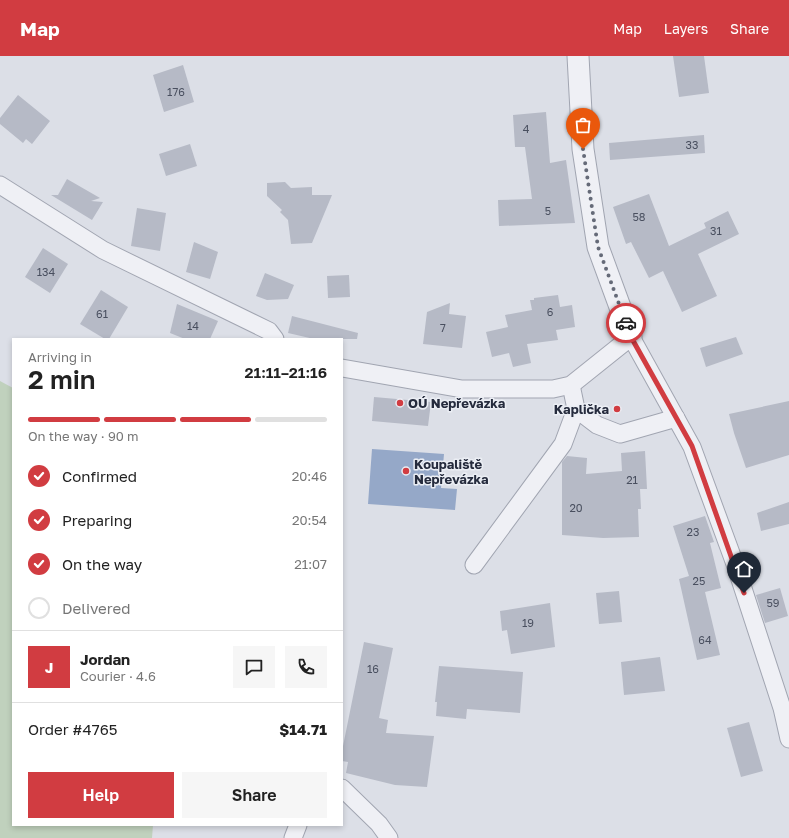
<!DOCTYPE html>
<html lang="en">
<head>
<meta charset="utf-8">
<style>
  :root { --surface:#fff; --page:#f6f6f6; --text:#222; --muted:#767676; --line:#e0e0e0; --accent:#d13c41 }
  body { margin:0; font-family:"Golos Text",sans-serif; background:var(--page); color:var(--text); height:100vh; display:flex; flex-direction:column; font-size:15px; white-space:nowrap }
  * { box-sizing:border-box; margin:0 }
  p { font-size:13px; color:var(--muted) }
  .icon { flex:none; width:22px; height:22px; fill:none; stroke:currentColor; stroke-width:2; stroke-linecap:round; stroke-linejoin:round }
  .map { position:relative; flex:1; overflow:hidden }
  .drawer { position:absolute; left:12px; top:282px; width:331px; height:488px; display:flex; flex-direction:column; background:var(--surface); border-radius:0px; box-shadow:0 2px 6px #0003 }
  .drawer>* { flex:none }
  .pin { position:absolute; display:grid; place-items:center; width:34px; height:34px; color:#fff; margin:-41px -17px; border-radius:50% 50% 50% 0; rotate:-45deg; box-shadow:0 0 4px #0007 }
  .pin .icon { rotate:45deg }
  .courier { position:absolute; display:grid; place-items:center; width:40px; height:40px; margin:-20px; border:3px solid #d13c41; border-radius:50%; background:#fff; color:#222; box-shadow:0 1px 5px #0007 }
  .overview em { font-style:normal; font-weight:600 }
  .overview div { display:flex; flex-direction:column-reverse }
  .overview { display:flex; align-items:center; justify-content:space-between; height:68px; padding:0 16px }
  h1 { font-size:26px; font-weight:600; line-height:30px }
  .bar { display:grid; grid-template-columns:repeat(4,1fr); gap:6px 4px; align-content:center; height:48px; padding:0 16px }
  .bar i { height:5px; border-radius:3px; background:var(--line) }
  .bar .current { background:var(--accent) }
  .bar p { grid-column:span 4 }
  .line { display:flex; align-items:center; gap:10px; padding:0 16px; border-top:1px solid var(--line) }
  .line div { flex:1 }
  .round { display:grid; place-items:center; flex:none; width:42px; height:42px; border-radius:0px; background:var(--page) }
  ol { padding:0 16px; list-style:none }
  li { display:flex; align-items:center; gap:12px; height:44px }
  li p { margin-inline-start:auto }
  li .icon { padding:4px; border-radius:50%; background:var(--accent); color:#fff; stroke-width:4 }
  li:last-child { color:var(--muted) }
  li i { width:22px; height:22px; border:2px solid var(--line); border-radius:50% }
  .cta { display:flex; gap:8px; margin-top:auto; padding:8px 16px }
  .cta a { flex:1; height:46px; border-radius:0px; background:var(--accent); color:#fff; font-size:16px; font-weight:600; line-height:46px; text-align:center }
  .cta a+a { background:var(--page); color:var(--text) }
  header { display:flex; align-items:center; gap:24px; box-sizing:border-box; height:56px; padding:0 20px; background:var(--accent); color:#fff }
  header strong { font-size:19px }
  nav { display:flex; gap:22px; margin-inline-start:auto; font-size:14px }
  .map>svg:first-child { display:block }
  .green { fill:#c0d1bd }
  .water { fill:#95a8c8 }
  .building { fill:#b6bac6 }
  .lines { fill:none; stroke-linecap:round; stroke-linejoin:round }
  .minor-casing { stroke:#a1a5b1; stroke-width:19 }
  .tertiary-casing { stroke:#a1a5b1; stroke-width:23 }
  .minor { stroke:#eff0f5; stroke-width:17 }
  .tertiary { stroke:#eff0f5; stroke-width:21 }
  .done { stroke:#656a78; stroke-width:4; stroke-dasharray:0 7.2 }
  .route { stroke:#d13c41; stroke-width:5 }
  .poi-dot { fill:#d13c41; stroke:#ebeef4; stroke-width:1.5 }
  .labels { text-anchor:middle; stroke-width:3; stroke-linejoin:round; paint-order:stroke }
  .number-label { font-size:11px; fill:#494f5f }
  .poi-label { font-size:13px; font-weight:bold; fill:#252b3d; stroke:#ebeef4; text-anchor:start }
</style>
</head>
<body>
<header>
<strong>Map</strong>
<nav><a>Map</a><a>Layers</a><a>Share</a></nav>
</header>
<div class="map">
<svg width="789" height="782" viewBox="0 0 789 782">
  <rect width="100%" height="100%" fill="#dcdfe7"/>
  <path class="green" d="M0 325 13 332V769H153L152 782H0Z"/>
  <path class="water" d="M372 393 444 398 441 432 457 433 455 454 368 448Z"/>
  <g class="building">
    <path d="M673 0H704L709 37 679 41Z"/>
    <path d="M183 9 194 46 164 56 153 19Z"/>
    <path d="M18 39 50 65 32 88 26 83 23 87 0 68V62Z"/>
    <path d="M546 56 550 107 566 104 575 167 499 170 498 144 532 143 525 91H515L513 59Z"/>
    <path d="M704 79 705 97 610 104 609 87Z"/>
    <path d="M190 88 197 110 166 120 159 98Z"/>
    <path d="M67 123 100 142 91 145 103 146 92 164 51 139H58Z"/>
    <path d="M285 126 291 132 312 131V139H332L312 187 291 188 288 164 280 156 282 154 267 140V127Z"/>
    <path d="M649 138 669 190 706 172 704 167 728 155 739 178 698 198 717 240 682 256 663 215 649 222 631 186 626 188 613 151Z"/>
    <path d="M137 152 166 157 160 195 131 190Z"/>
    <path d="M194 186 218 196 210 223 186 216Z"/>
    <path d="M43 192 68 208 50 237 25 221Z"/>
    <path d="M265 217 294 229 288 243 267 244 256 240Z"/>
    <path d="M349 219 350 241 328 242 327 220Z"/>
    <path d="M101 234 128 251 109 283H105L80 268Z"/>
    <path d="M558 239 560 251 572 249 575 271 556 274 558 284 527 288 531 307 513 311 509 297 492 301 486 276 508 271 505 259 532 254 530 244H534V242Z"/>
    <path d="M450 247 449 258 466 260 462 292 423 288 427 256Z"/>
    <path d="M177 248 218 265 210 283H185L170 277Z"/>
    <path d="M292 260 358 277 357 283H314L288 277Z"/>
    <path d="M736 281 743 298 706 311 700 292Z"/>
    <path d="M374 341 431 346 428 370 372 365Z"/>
    <path d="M789 345V399L746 412 734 377 729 358Z"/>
    <path d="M645 395 647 433H640L641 453H638L639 481 603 482 562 479V406L567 400 587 402 586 418 622 415 621 397Z"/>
    <path d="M789 446V468L761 475 757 457Z"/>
    <path d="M705 460 714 486 710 487 721 532 705 536 720 599 697 604 679 523 689 520 673 470Z"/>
    <path d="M780 532 788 560 765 567 756 539Z"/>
    <path d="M619 535 622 566 599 568 596 537Z"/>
    <path d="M550 547 555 591 511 598 507 574 502 575 500 555Z"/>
    <path d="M364 586 393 592 379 662 388 664 386 677 434 680 427 731 395 729 346 717 348 706 342 705V695Z"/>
    <path d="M660 601 665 635 624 639 621 606Z"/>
    <path d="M439 610 523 616 520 657 467 653 466 663 436 660 437 646H435Z"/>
    <path d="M749 666 763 715 741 721 727 672Z"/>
  </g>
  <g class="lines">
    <g class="minor-casing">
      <g id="minor">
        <path d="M0 129 103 194 269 275 275 283"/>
        <path d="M342 312 462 333H553L571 329 631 281 692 391 735 508 782 652 789 683"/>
        <path d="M571 329 576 353 597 369 620 378 676 362"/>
        <path d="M474 509 563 388 576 353"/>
        <path d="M342 732 379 768 389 782"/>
        <path d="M293 782 298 769"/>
      </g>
    </g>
    <g class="tertiary-casing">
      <path id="tertiary" d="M578 0 583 93 598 191 631 281"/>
    </g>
    <use href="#minor" class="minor"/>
    <use href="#tertiary" class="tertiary"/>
  </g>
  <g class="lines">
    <path class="done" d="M583 93 598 191 626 267"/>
    <path class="route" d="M626 267 631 281 692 390 744 537"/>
  </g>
  <g class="poi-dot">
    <circle cx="400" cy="347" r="4"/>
    <circle cx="617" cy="353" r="4"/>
    <circle cx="406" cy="415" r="4"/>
  </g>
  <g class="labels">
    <g class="number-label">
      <text x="176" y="40">176</text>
      <text x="526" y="77">4</text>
      <text x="692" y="93">33</text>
      <text x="548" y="159">5</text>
      <text x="639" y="165">58</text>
      <text x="716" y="179">31</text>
      <text x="46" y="220">134</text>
      <text x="550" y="260">6</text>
      <text x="102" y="262">61</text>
      <text x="193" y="274">14</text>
      <text x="443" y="276">7</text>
      <text x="632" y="428">21</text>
      <text x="576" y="456">20</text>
      <text x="693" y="480">23</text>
      <text x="699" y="529">25</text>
      <text x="773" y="551">59</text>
      <text x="528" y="571">19</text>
      <text x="705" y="588">64</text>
      <text x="373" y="617">16</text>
    </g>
    <g class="poi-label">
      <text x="408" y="352">OÚ Nepřevázka</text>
      <text x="609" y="358" text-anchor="end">Kaplička</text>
      <text x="414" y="413">Koupaliště<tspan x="414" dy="15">Nepřevázka</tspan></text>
    </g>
  </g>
</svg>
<div class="pin" style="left:583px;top:93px;background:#ea580c"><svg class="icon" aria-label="bag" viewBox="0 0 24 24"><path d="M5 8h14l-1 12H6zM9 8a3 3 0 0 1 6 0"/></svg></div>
<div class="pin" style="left:744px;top:537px;background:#1f2937"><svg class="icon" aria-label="home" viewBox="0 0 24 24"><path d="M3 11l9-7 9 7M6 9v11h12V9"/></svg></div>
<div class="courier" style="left:626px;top:267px"><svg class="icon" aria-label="car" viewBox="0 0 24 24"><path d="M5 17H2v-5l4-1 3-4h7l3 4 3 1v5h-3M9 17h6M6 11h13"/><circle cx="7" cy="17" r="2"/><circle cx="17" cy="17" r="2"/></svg></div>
<section class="drawer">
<div class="overview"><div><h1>2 min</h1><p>Arriving in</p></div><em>21:11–21:16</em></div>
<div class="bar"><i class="current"></i><i class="current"></i><i class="current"></i><i></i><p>On the way · 90 m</p></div>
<ol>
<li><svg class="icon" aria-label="check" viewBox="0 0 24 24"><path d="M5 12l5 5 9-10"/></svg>Confirmed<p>20:46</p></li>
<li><svg class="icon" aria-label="check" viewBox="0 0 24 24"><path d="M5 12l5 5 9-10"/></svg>Preparing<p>20:54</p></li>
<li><svg class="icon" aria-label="check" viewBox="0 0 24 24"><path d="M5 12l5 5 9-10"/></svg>On the way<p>21:07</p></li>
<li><i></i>Delivered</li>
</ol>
<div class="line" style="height:72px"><b class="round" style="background:var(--accent);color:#fff">J</b><div><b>Jordan</b><p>Courier · 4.6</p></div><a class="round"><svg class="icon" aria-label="chat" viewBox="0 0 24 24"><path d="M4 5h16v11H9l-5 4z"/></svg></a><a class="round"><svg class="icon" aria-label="phone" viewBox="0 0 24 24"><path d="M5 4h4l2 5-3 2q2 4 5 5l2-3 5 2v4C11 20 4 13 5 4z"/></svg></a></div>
<div class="line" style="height:52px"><div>Order #4765</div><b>$14.71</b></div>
<div class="cta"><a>Help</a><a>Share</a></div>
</section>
</div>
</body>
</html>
